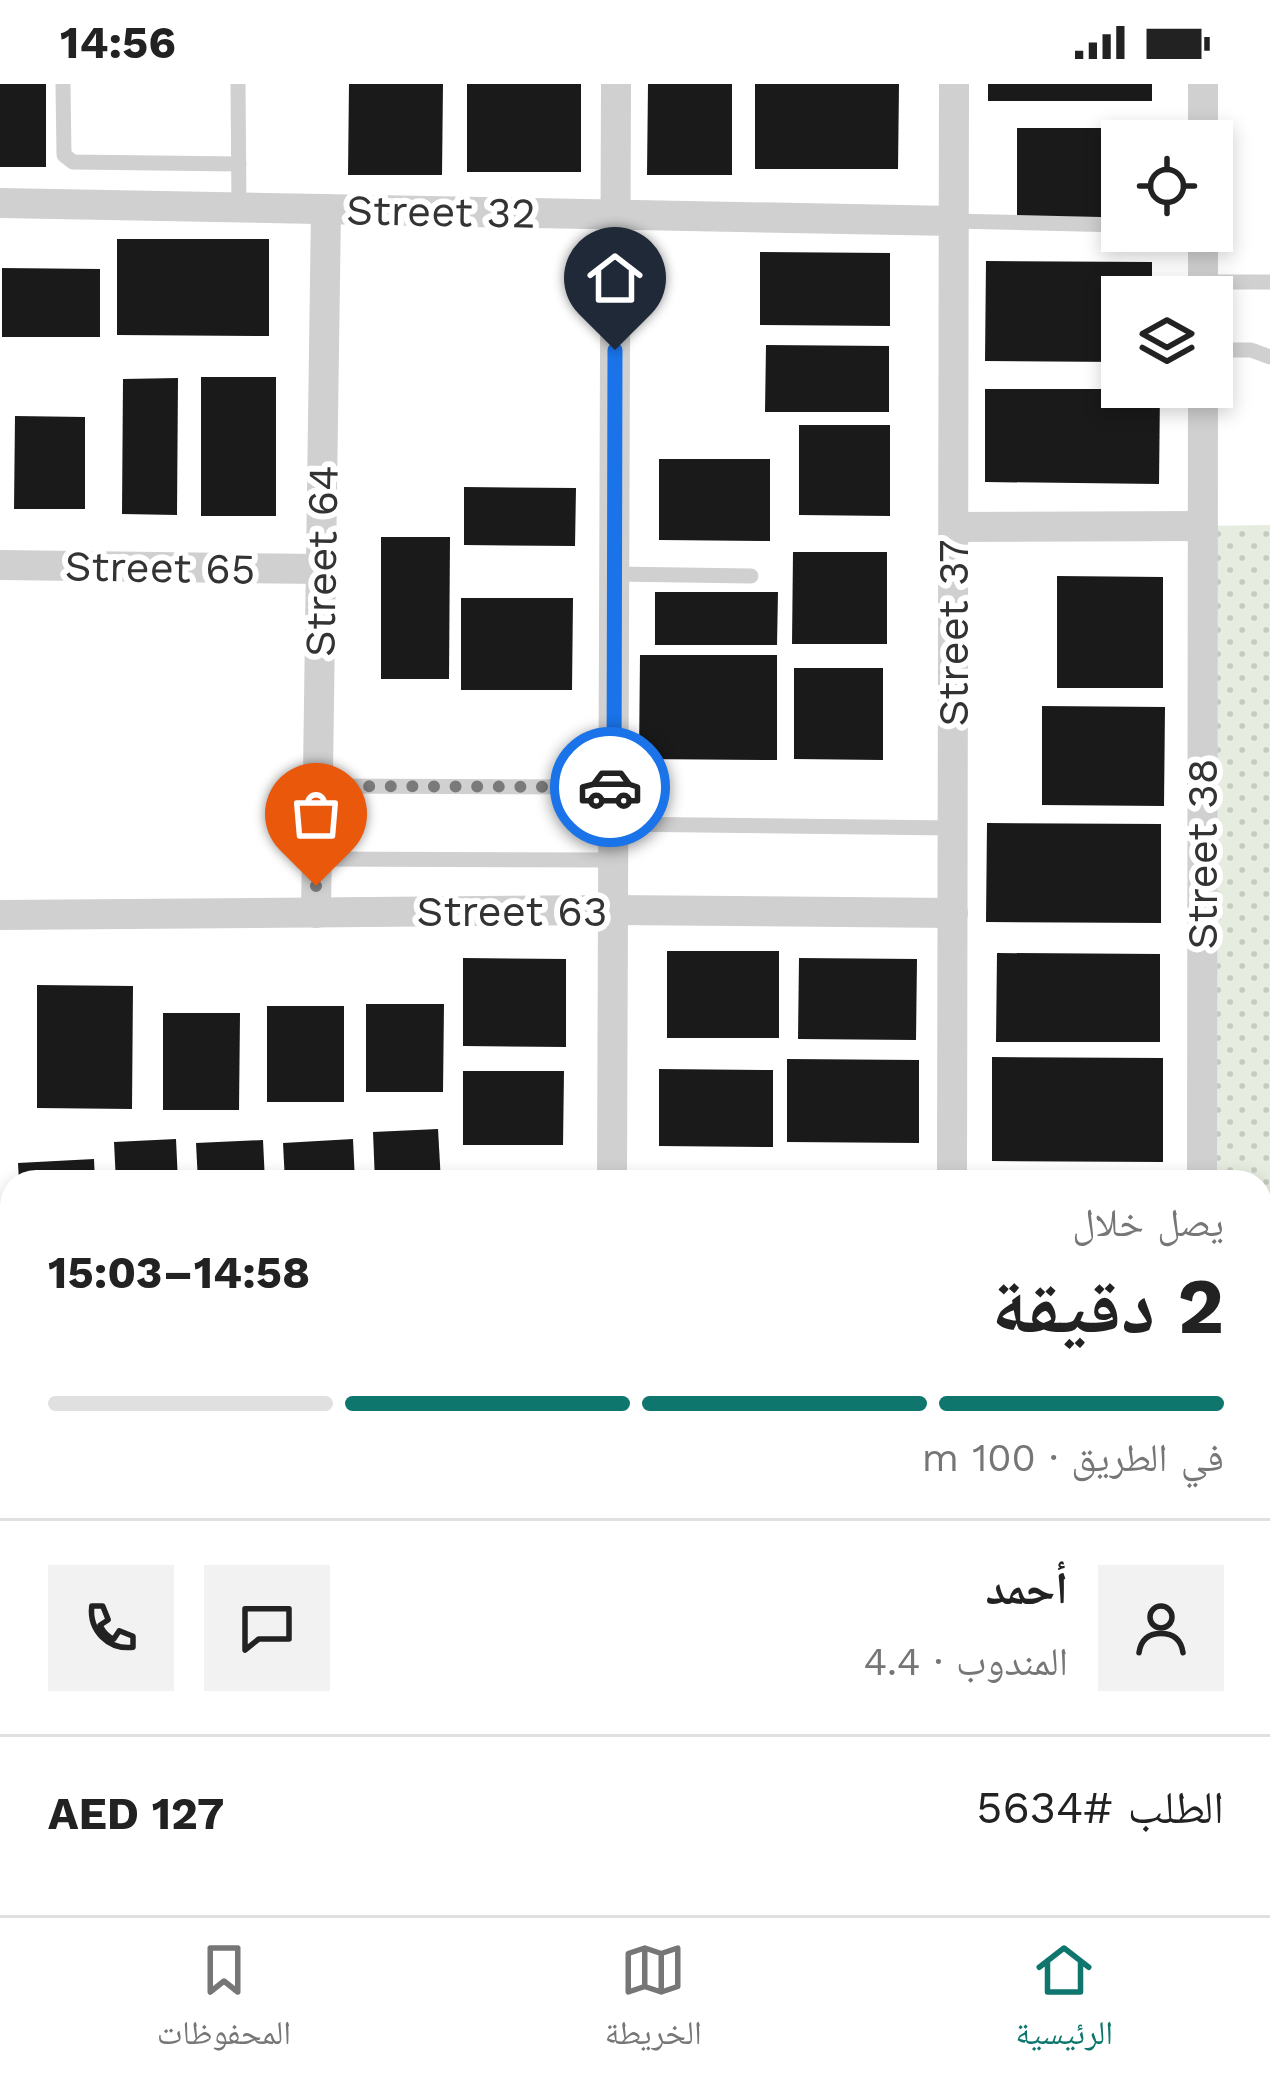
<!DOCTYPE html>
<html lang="ar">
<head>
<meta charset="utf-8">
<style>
  :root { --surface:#fff; --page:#f2f2f2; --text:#222; --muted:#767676; --line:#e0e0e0; --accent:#0f766e }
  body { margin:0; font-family:"Work Sans","Noto Naskh Arabic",sans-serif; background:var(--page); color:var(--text); direction:rtl; height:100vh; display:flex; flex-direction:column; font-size:45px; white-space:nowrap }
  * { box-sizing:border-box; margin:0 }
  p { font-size:39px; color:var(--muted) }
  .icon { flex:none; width:66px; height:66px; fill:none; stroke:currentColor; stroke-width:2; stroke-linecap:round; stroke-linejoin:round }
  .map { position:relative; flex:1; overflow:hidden; direction:ltr }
  .drawer { position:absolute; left:0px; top:1086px; width:1272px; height:747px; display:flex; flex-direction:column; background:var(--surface); border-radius:36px 36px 0 0; box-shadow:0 6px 18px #0003; direction:rtl }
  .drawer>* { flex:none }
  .buttons { position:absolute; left:1101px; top:36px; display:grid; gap:24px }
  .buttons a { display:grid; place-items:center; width:132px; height:132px; border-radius:0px; background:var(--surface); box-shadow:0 6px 18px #0003; font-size:60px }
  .pin { position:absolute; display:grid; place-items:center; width:102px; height:102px; color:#fff; margin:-123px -51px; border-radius:50% 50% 50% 0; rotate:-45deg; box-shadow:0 0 12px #0007 }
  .pin .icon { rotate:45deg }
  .courier { position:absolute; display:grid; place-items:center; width:120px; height:120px; margin:-60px; border:9px solid #1a73e8; border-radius:50%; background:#fff; color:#222; box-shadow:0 3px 15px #0007 }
  .head em { font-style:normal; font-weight:700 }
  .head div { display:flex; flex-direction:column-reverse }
  .head { display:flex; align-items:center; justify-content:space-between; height:204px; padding:0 48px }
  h1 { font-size:78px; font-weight:700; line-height:90px }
  .bar { display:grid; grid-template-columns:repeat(4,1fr); gap:18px 12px; align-content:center; height:144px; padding:0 48px }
  .bar i { height:15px; border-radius:9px; background:var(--line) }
  .bar .selected { background:var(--accent) }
  .bar p { grid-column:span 4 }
  .line { display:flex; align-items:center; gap:30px; padding:0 48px; border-top:3px solid var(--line) }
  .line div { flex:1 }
  .round { display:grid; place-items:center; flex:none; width:126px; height:126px; border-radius:0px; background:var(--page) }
  .status { display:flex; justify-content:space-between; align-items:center; height:84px; padding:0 60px; background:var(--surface); direction:ltr }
  .status svg { height:33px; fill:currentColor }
  .dock { display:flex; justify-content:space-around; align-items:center; height:168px; border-top:3px solid var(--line); background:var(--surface); font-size:33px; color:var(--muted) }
  .dock a { display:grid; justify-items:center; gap:6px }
  .dock .selected { color:var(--accent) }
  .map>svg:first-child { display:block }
  .park { fill:url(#park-dots) }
  .building { fill:#1a1a1a }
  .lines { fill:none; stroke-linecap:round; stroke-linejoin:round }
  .path { stroke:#cdcdcd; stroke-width:6; stroke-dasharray:6 6; stroke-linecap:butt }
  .service { stroke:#d0d0d0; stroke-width:15 }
  .minor { stroke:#d0d0d0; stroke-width:30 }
  .done { stroke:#7a7a7a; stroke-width:12; stroke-dasharray:0 21.6 }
  .route { stroke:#1a73e8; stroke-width:15 }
  .labels { text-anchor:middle; stroke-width:12; stroke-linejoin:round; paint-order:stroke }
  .street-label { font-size:42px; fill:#333; stroke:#fff }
</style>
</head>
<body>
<div class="status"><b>14:56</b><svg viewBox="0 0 49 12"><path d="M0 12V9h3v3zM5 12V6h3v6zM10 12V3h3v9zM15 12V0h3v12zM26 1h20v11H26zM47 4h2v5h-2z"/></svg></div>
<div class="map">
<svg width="1270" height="1831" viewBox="0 0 1270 1831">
  <defs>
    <pattern id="park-dots" width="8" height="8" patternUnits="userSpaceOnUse" patternTransform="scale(3)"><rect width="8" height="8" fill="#e6ecdf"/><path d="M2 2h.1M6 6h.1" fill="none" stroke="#c6cbc0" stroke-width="1.8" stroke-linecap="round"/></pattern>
  </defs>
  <rect width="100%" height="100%" fill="#fff"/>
  <path class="park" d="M1270 441V1831H1201V1821H1260V1098H1202L1203 442Z"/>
  <g class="building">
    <rect x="0" y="0" width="46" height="83"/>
    <path d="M349 0H443L442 91H348Z"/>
    <rect x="467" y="0" width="114" height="88"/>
    <path d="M648 0H732V91H647Z"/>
    <path d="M755 0H899L898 85H755Z"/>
    <rect x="988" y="0" width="164" height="17"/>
    <path d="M1017 44H1141V57H1122V135L1017 134Z"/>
    <path d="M117 155H269V252L117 251Z"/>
    <path d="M760 168 890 169V242L760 241Z"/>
    <path d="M986 177 1152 178V213H1122V278L985 277Z"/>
    <path d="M2 184 100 185V253H2Z"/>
    <path d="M766 261 889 262V328H765Z"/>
    <rect x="201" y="293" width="75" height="139"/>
    <path d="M178 294 177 431 122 430 123 295Z"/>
    <path d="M985 305H1160L1159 400 985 398Z"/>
    <path d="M15 332 85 333V425H14Z"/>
    <path d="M799 341H890V432L799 431Z"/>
    <path d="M659 375H770V457L659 456Z"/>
    <path d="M464 403 576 404 575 462 464 461Z"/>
    <path d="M381 453H450L449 595H381Z"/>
    <path d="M793 468H887V560H792Z"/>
    <path d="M1057 492 1163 493V604H1057Z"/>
    <path d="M655 508H778L777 561H655Z"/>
    <path d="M461 514H573L572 606H461Z"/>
    <path d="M640 571H777V676L639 675Z"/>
    <path d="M794 584H883V676L794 675Z"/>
    <path d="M1042 622 1165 623 1164 722 1042 721Z"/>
    <path d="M987 739 1161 740V839L986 838Z"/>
    <rect x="667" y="867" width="112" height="87"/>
    <path d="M997 869 1160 870V958H996Z"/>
    <path d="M463 874 566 875V963L463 962Z"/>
    <path d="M799 874 917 875 916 956 798 955Z"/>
    <path d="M37 901 133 902 132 1025 37 1024Z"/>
    <path d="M366 920H444L443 1008H366Z"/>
    <rect x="267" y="922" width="77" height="96"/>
    <path d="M163 929H240L239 1026H163Z"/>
    <path d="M992 973 1163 974V1078L992 1077Z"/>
    <path d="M787 975 919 976V1059L787 1058Z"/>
    <path d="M659 985 773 986V1063L659 1062Z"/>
    <path d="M463 987H564L563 1061H463Z"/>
    <path d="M438 1045 441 1098H375L373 1048Z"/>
    <path d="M176 1055 178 1098H116L114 1058Z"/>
    <path d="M353 1055 355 1098H285L283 1059Z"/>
    <path d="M263 1056 265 1098H198L196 1059Z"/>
    <path d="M94 1075 95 1098H19L18 1079Z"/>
    <rect x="104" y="1821" width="102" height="10"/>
    <rect x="986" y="1821" width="187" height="10"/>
  </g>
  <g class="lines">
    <path class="path" d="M1270 1471C1265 1519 1264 1565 1264 1613 1265 1634 1264 1657 1270 1678"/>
    <g class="service">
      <path d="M63 0 64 71 73 78 239 80"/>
      <path d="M238 0 239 124"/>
      <path d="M954 137 1122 141"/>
      <path d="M1203 198H1270"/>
      <path d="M1212 266H1251L1270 273"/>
      <path d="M614 490 751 492"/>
      <path d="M318 702 614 703"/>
      <path d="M614 740 953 744"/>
      <path d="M317 775 614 776"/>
      <path d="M2 1742 12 1743"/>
      <path d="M262 1831 263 1821"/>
    </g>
    <g class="minor">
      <path d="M1203 57V0"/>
      <path d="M0 119 954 137"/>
      <path d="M1203 213V147"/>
      <path d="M954 443 1203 442"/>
      <path d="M0 481 321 485"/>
      <path d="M316 829 326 125"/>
      <path d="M0 831 613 826 953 829"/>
      <path d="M612 1098 616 0"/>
      <path d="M952 1098 954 0"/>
      <path d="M1202 1098 1203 303"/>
      <path d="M0 1239 12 1238"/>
      <path d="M66 1831V1821"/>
      <path d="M610 1831V1821"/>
      <path d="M951 1831V1821"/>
      <path d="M1201 1831V1821"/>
    </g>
  </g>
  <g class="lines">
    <path class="done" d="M316 802 318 702 610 703"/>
    <path class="route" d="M610 703 614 704 615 266"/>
  </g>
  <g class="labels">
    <g class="street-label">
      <text transform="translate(441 127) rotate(1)" y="15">Street 32</text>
      <text transform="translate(321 477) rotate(-89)" y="15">Street 64</text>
      <text transform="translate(160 483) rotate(1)" y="15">Street 65</text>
      <text transform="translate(953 549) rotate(-90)" y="15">Street 37</text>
      <text transform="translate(1202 770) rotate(-90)" y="15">Street 38</text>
      <text x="512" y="842">Street 63</text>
    </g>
  </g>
</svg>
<div class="buttons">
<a><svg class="icon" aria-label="locate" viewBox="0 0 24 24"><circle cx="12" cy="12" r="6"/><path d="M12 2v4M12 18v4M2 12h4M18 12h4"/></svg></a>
<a><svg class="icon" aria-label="layers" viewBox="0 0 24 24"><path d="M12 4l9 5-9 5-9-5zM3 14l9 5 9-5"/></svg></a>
</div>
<div class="pin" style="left:316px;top:802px;background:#ea580c"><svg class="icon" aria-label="bag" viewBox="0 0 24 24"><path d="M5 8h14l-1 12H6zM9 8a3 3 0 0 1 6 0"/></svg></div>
<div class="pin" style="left:615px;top:266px;background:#1f2937"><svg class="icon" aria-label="home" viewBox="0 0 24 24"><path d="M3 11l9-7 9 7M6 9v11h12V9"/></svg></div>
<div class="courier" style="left:610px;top:703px"><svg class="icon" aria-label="car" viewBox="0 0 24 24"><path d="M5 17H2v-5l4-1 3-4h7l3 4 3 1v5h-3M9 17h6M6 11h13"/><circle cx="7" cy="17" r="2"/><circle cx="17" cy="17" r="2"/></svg></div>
<section class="drawer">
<div class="head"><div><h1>2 دقيقة</h1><p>يصل خلال</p></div><em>14:58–15:03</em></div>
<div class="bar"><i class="selected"></i><i class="selected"></i><i class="selected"></i><i></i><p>في الطريق · 100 m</p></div>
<div class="line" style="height:216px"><a class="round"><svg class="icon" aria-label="person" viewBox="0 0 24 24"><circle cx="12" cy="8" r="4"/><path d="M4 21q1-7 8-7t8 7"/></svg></a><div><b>أحمد</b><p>المندوب · 4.4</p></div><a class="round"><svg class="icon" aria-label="chat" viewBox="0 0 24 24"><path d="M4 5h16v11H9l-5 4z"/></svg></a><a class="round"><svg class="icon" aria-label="phone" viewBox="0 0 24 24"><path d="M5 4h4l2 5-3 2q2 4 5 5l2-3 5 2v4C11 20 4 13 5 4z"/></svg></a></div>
<div class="line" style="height:156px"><div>الطلب #5634</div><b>AED 127</b></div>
</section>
</div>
<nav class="dock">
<a class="selected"><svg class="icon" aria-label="home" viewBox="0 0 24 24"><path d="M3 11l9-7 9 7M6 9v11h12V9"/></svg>الرئيسية</a>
<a><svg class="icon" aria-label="map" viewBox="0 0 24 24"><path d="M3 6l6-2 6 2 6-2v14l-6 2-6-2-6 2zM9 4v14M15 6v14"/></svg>الخريطة</a>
<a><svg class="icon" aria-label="saved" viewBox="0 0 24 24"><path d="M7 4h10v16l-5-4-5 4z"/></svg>المحفوظات</a>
</nav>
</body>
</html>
